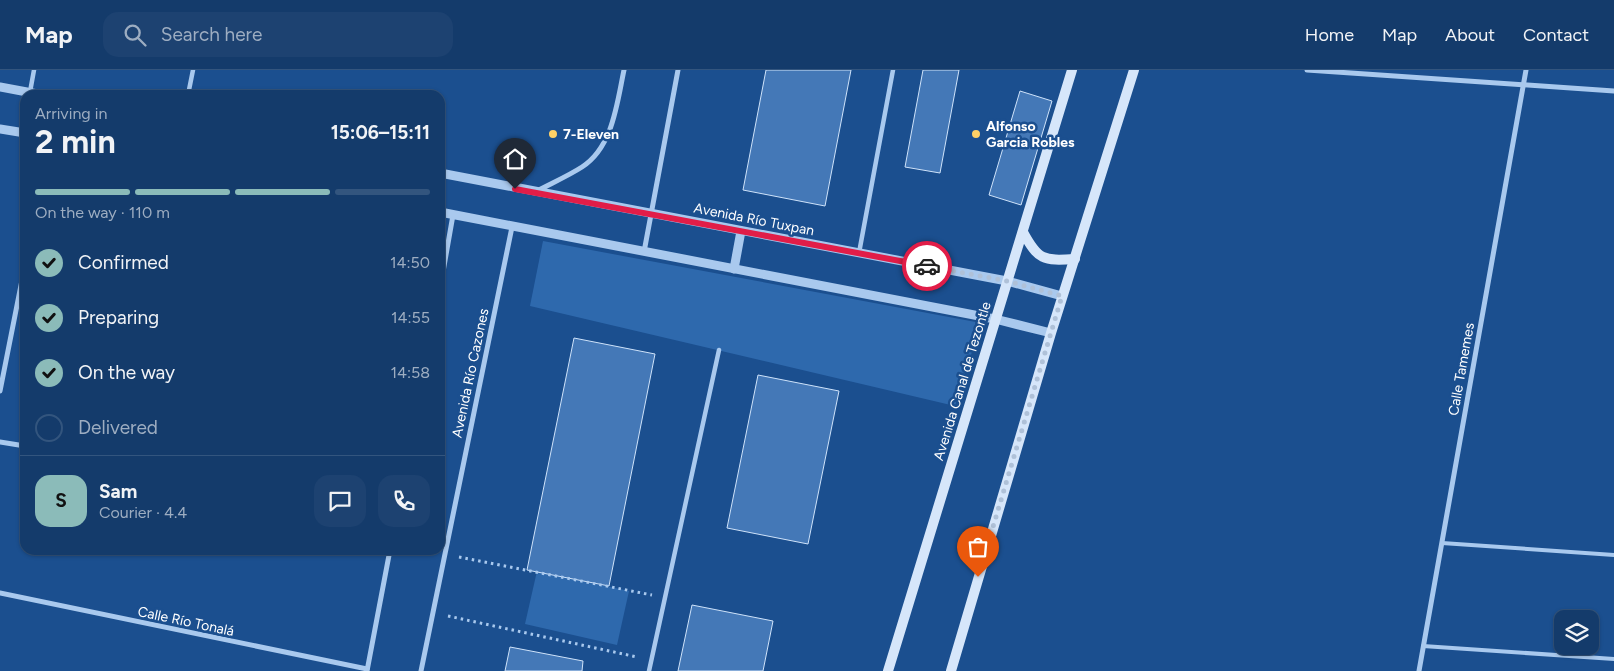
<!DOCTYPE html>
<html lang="en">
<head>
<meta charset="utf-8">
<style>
  :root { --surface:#143b6b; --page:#1d4271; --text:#f1f3f6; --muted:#9dadc1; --line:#33557e; --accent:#8bbbb9 }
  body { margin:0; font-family:Figtree,sans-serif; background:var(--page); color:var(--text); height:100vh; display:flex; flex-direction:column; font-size:19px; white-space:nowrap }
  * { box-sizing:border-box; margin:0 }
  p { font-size:16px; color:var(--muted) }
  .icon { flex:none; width:28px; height:28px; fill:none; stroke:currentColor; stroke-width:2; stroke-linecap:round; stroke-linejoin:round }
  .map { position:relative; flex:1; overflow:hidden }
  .panel { position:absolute; left:20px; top:20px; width:425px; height:465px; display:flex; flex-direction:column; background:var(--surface); border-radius:15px; box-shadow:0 1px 4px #0004,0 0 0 1px var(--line) }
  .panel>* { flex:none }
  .buttons { position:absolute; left:1554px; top:540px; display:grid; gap:10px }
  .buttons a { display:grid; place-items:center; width:45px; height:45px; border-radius:10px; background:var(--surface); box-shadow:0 1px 4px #0004,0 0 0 1px var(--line); font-size:25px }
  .pin { position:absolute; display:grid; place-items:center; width:42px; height:42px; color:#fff; margin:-51px -21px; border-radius:50% 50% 50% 0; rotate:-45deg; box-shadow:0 0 5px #0007 }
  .pin .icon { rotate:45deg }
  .courier { position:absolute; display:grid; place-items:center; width:50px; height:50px; margin:-25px; border:4px solid #e11d48; border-radius:50%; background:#fff; color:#222; box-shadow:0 1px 6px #0007 }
  .summary em { font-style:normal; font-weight:700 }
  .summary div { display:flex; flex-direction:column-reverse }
  .summary { display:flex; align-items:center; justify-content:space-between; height:85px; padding:0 15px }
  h1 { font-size:32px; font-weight:700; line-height:38px }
  .bar { display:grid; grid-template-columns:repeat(4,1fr); gap:8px 5px; align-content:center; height:60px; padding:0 15px }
  .bar i { height:6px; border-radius:4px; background:var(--line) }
  .bar .current { background:var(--accent) }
  .bar p { grid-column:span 4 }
  .line { display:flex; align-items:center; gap:12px; padding:0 15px; border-top:1px solid var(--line) }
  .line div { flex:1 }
  .round { display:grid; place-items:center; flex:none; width:52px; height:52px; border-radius:15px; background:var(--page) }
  ol { padding:0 15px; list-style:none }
  li { display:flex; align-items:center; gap:15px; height:55px }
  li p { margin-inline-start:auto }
  li .icon { padding:5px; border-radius:50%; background:var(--accent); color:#111; stroke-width:4 }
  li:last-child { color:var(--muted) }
  li i { width:28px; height:28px; border:2px solid var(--line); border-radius:50% }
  header { display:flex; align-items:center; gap:30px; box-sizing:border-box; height:70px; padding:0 25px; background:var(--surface); border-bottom:1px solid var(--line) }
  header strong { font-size:24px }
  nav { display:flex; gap:28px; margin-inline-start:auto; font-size:18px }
  .search { width:350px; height:45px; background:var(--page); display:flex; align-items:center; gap:12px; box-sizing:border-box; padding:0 18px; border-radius:15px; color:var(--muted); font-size:19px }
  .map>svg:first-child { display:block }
  .green { fill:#2e69ad }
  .building { fill:#4478b7; stroke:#cfe3fa }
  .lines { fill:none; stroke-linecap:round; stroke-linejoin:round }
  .path { stroke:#a9c9ee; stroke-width:3; stroke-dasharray:2.5 4; stroke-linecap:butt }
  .service { stroke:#a9c9ee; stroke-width:4 }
  .pedestrian { stroke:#a9c9ee; stroke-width:4.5 }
  .minor { stroke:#a9c9ee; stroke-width:5 }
  .tertiary { stroke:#a9c9ee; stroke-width:9 }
  .secondary { stroke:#d6e6fa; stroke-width:10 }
  .done { stroke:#afc1d8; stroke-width:5; stroke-dasharray:0 9 }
  .route { stroke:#e11d48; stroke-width:6 }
  .poi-dot { fill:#ffd166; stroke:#1b4f8f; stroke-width:2 }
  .labels { text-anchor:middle; stroke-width:5; stroke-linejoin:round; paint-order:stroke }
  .poi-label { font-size:14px; font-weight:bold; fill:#fff; stroke:#1b4f8f; text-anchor:start }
  .street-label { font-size:14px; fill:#fff; stroke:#1b4f8f }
</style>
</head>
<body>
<header>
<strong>Map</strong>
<div class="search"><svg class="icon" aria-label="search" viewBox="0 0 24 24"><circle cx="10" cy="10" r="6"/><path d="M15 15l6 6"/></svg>Search here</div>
<nav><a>Home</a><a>Map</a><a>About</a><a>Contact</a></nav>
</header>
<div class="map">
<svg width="1614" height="601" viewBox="0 0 1614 601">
  <rect width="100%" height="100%" fill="#1b4f8f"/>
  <g class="green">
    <path d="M543 171 981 253 955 336 530 236Z"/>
    <path d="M537 501 629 521 617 575 525 554Z"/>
  </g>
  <g class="building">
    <path d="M766 0H851L825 136 743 120Z"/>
    <path d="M923 0H959L940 103 905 97Z"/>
    <path d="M1020 21 1052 31 1021 135 989 125Z"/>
    <path d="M574 268 655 284 609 516 527 500Z"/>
    <path d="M758 305 839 321 808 474 727 458Z"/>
    <path d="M692 535 773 551 763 601H678Z"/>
    <path d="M510 577 583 591 582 601H505Z"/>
  </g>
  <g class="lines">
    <g class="path">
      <path d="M459 487 652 525"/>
      <path d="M448 546 637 587"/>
    </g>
    <g class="service">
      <path d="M1442 473 1614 485"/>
      <path d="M1423 576 1614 589"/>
    </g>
    <g class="pedestrian">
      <path d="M30 22 34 0"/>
      <path d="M188 25 193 0"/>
      <path d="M859 183 893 0"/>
      <path d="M649 601 719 280"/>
    </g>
    <g class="minor">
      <path d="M1307 0 1614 21"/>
      <path d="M537 121C552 113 568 106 582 97 613 77 617 33 624 0"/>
      <path d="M644 182 678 0"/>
      <path d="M440 219 453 145"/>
      <path d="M0 321 25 195"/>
      <path d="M0 372 25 376"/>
      <path d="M0 523 367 599"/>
      <path d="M367 601 390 480"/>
      <path d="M421 601 512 157"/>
      <path d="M1419 601 1526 0"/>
    </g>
    <g class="tertiary">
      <path d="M0 17 43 25"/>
      <path d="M0 59 25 63"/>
      <path d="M440 103 1007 211 1062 226"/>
      <path d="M440 142 995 249 1051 263"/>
      <path d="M734 199 741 161"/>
    </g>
    <g class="secondary">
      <path d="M1023 162C1038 190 1043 191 1075 189"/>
      <path d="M888 601 1072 0"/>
      <path d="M951 601 1051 263 1134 0"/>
    </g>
  </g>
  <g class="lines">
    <path class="done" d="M927 196 1007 211 1062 226 978 507"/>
    <path class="route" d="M515 119 927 196"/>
  </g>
  <g class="poi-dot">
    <circle cx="553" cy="64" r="5"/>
    <circle cx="976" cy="64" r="5"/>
  </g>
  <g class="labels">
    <g class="poi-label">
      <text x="986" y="61">Alfonso<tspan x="986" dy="16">Garcia Robles</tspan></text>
      <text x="563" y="69">7-Eleven</text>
    </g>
    <g class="street-label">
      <text transform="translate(754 149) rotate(11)" y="5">Avenida Río Tuxpan</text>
      <text transform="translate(1461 299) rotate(-80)" y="5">Calle Tamemes</text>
      <text transform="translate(470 303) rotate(-78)" y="5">Avenida Río Cazones</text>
      <text transform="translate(962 311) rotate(-73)" y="5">Avenida Canal de Tezontle</text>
      <text transform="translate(186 551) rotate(12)" y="5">Calle Río Tonalá</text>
    </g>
  </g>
</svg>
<div class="buttons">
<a><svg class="icon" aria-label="layers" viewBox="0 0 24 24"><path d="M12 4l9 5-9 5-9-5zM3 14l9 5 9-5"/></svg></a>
</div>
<div class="pin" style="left:978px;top:507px;background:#ea580c"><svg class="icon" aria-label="bag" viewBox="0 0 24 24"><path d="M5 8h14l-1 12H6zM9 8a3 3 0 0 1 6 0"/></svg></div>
<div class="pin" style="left:515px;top:119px;background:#1f2937"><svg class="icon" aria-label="home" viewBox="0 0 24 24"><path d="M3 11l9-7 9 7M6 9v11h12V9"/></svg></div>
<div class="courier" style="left:927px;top:196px"><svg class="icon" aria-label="car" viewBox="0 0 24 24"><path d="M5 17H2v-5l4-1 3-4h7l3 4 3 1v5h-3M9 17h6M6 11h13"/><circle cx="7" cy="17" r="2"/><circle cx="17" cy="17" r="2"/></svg></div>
<section class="panel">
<div class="summary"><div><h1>2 min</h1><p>Arriving in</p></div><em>15:06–15:11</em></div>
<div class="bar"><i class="current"></i><i class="current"></i><i class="current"></i><i></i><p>On the way · 110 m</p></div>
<ol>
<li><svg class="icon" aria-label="check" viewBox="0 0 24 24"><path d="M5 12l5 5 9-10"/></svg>Confirmed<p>14:50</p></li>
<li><svg class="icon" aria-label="check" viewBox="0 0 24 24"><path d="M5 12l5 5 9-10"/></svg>Preparing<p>14:55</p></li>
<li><svg class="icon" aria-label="check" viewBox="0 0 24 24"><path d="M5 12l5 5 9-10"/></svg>On the way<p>14:58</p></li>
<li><i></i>Delivered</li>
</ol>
<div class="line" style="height:90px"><b class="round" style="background:var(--accent);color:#111">S</b><div><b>Sam</b><p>Courier · 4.4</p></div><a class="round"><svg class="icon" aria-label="chat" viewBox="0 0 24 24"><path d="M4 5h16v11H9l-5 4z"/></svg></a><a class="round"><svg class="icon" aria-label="phone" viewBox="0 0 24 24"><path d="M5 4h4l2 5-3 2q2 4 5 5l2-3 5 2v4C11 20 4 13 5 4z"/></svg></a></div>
</section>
</div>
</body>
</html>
